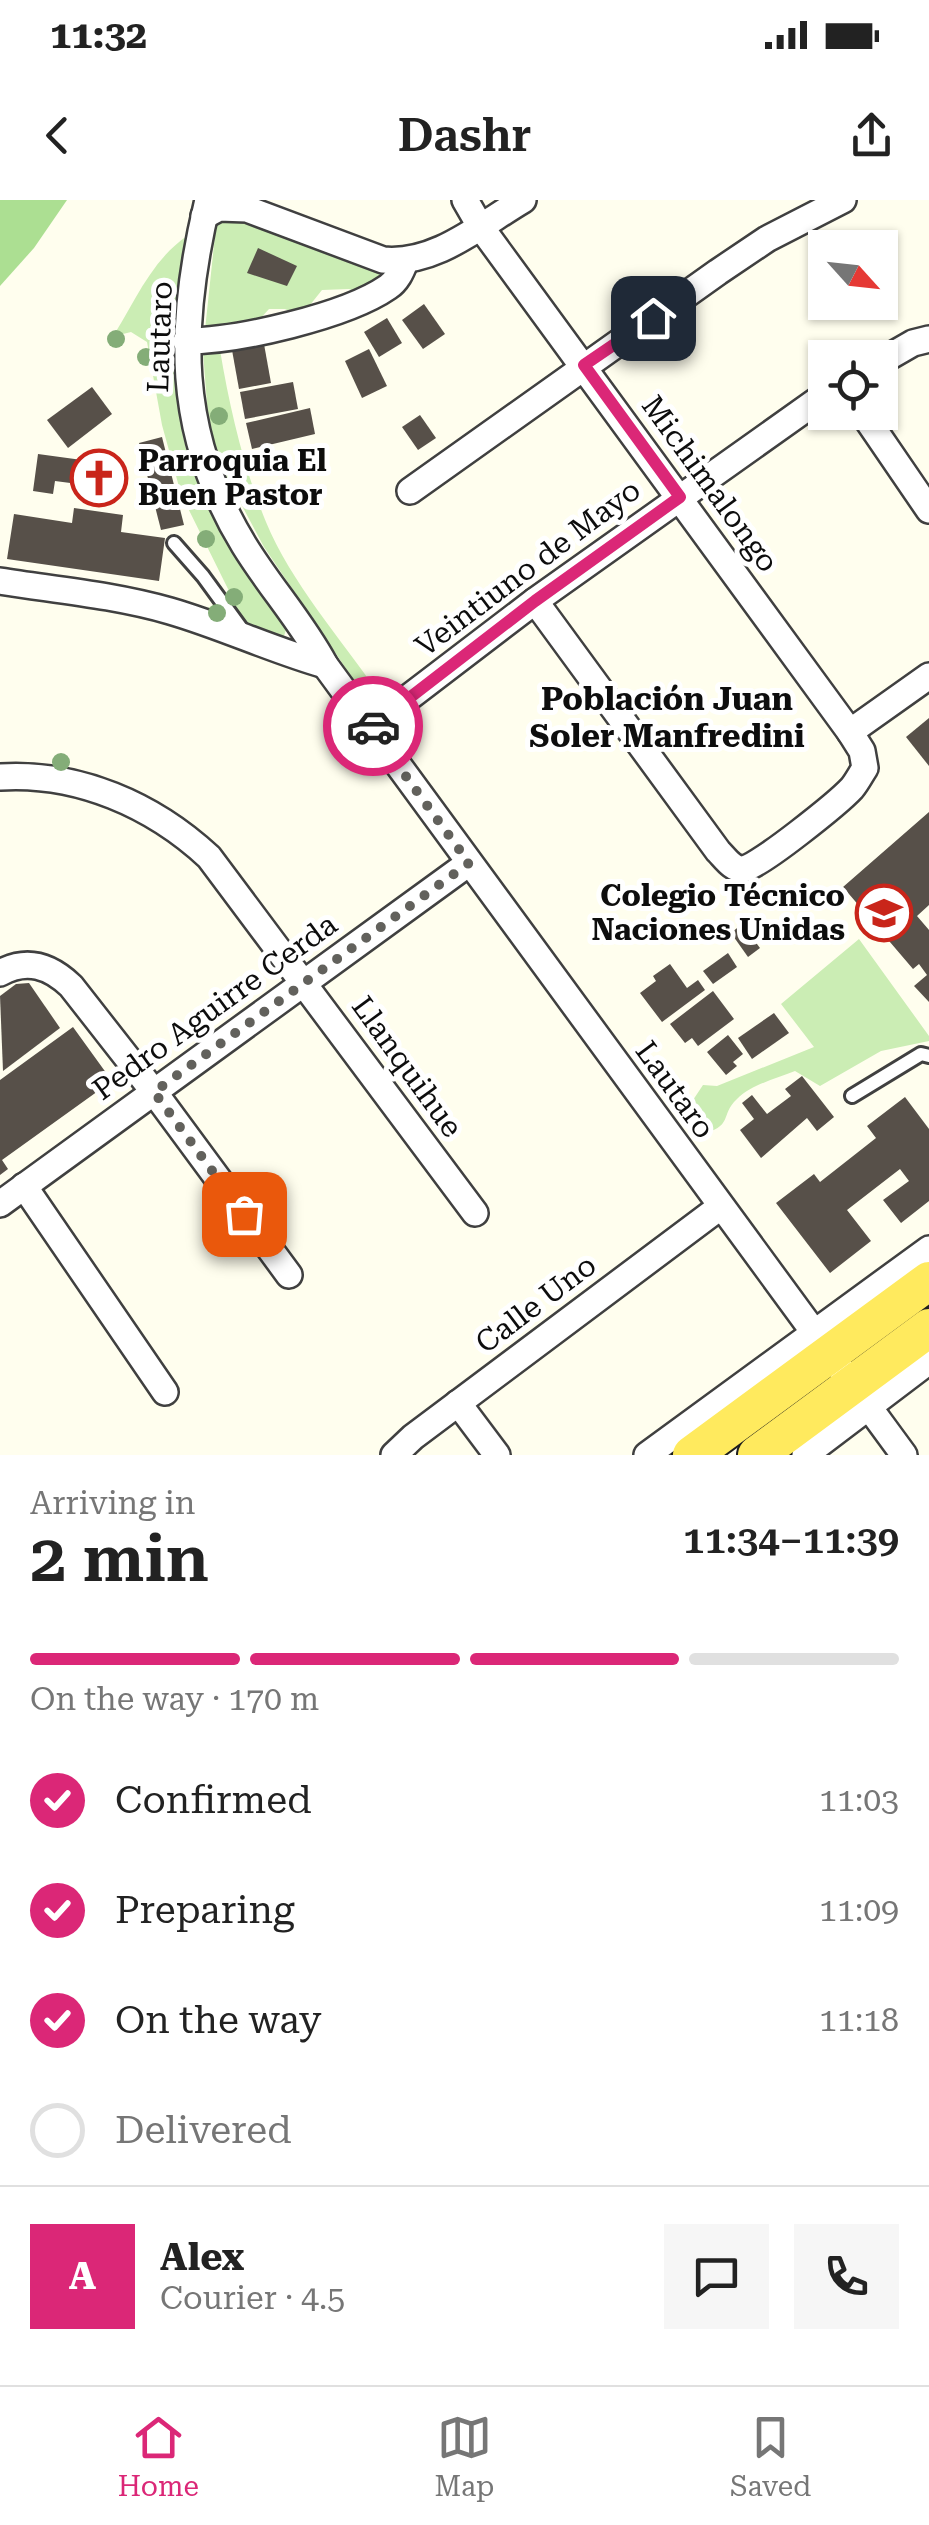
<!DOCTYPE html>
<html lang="en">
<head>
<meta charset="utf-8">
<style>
  :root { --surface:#fff; --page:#f6f6f6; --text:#222; --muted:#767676; --line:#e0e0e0; --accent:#db2777 }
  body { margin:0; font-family:"Roboto Serif",serif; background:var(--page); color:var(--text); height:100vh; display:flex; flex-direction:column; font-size:38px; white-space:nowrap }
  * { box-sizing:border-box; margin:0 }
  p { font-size:32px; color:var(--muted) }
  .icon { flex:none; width:55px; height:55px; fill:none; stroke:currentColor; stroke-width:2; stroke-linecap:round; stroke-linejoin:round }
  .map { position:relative; height:1255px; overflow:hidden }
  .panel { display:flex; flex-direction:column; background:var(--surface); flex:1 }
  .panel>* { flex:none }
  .needle { width:65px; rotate:117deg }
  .buttons { position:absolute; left:808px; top:30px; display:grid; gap:20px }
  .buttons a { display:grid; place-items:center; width:90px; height:90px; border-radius:0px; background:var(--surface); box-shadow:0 2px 8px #0004; font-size:50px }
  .pin { position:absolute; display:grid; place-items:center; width:85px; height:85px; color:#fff; margin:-42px; border-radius:20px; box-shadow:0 5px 15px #0006 }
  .courier { position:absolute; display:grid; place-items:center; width:100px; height:100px; margin:-50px; border:8px solid #db2777; border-radius:50%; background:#fff; color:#222; box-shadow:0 2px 12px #0007 }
  .head em { font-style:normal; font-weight:600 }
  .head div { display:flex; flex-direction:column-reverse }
  .head { display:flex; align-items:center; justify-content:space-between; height:170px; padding:0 30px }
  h1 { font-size:65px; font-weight:600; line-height:75px }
  .bar { display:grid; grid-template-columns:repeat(4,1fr); gap:15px 10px; align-content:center; height:120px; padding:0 30px }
  .bar i { height:12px; border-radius:8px; background:var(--line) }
  .bar .on { background:var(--accent) }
  .bar p { grid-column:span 4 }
  .line { display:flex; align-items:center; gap:25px; padding:0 30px; border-top:2px solid var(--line) }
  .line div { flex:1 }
  .round { display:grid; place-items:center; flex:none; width:105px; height:105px; border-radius:0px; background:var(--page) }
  ol { padding:0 30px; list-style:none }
  li { display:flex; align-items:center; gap:30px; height:110px }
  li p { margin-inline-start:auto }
  li .icon { padding:10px; border-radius:50%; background:var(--accent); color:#fff; stroke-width:4 }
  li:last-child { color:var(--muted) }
  li i { width:55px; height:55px; border:5px solid var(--line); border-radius:50% }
  .status { display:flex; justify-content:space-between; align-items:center; height:70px; padding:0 50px; background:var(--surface); direction:ltr }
  .status svg { height:28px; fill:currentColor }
  header { display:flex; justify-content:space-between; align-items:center; height:130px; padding:0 30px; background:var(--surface); font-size:45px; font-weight:600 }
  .dock { display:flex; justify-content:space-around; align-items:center; height:140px; border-top:2px solid var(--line); background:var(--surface); font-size:28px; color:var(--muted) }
  .dock a { display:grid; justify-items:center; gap:5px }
  .dock .on { color:var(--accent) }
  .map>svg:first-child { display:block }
  .green { fill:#cbedb4 }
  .forest { fill:#acdf92 }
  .building { fill:#575049 }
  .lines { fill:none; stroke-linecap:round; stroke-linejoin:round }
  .service-casing { stroke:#404040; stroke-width:18 }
  .minor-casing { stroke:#404040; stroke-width:30 }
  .primary-casing { stroke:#1e1e1e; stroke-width:42 }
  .service { stroke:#fff; stroke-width:12 }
  .minor { stroke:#fff; stroke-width:25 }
  .primary { stroke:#ffea5e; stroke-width:38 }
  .tree { fill:#84ad78 }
  .done { stroke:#62615c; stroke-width:10; stroke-dasharray:0 18 }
  .route { stroke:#db2777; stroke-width:12 }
  .labels { text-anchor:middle; stroke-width:10; stroke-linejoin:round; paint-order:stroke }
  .street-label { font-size:30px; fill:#0d0d0d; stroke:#fff }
  .poi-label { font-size:30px; font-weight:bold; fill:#0d0d0d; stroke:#fff; text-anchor:start }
  .neighbourhood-label { font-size:32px; font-weight:bold; fill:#0d0d0d; stroke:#fff }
</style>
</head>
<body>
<div class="status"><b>11:32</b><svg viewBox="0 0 49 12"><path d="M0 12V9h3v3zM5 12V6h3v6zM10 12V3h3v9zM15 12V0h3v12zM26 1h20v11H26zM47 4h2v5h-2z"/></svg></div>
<header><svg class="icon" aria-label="back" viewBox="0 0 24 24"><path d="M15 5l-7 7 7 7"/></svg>Dashr<svg class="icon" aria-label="share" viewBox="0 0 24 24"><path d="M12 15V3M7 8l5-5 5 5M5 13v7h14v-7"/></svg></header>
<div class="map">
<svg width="929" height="1255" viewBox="0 0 929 1255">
  <rect width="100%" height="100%" fill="#fffeee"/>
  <g class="green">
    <path d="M234 14 356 64 376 68 386 76 357 92 349 89 322 90 306 110 296 114 285 109H269L259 120 205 130 216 26 219 16Z"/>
    <path d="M187 36C180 125 162 207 202 293 215 322 232 354 250 380 262 397 276 411 286 430L284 436 278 439 206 409 231 395 181 294 162 225 147 142 131 132 115 136 108 144C133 107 149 62 187 36Z"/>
    <path d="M220 150C230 209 243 266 266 322 290 381 341 439 377 491L375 502 361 491 264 347 216 257 209 229 203 152Z"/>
    <path d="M859 739 929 836V841L881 851 820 886 795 871C776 879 752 884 737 899 719 916 735 926 699 935L690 928 689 906 703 885 717 886 814 847 781 804Z"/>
  </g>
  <path class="forest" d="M0 0H67L34 48 0 86Z"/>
  <g class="building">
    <path d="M258 48 297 66 287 86 247 73Z"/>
    <path d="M424 104 445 134 423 149 402 120Z"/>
    <path d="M387 118 402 143 379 157 364 132Z"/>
    <path d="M264 144 271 183 239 189 232 150Z"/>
    <path d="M369 149 387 186 362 198 345 161Z"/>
    <path d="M293 182 298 209 245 219 240 192Z"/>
    <path d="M92 187 112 214 68 248 47 220Z"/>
    <path d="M310 208 315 234 252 249 246 223Z"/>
    <path d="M420 215 436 238 418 250 402 227Z"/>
    <path d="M162 237 184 325 161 330 139 243Z"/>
    <path d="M38 254 104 263 101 287 55 281 53 294 33 291Z"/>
    <path d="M74 308 123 315 121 332 165 338 159 381 7 359 14 314 72 323Z"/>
    <path d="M929 518V566L906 537Z"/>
    <path d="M929 612V705L917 716 929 730V802L914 786 927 775 919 764 913 769 843 687Z"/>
    <path d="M742 724 760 748 748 757 731 733Z"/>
    <path d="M728 753 737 767 713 784 703 771Z"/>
    <path d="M670 764 687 788 698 780 705 790 662 822 640 793 656 781 653 776Z"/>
    <path d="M29 783 60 828 3 871 0 796 16 784Z"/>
    <path d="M713 791 734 819 698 846 692 838 685 843 670 824Z"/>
    <path d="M774 813 789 833 752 859 738 838Z"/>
    <path d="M73 827 112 881 2 960 8 969 0 975V880Z"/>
    <path d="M728 835 743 854 733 862 737 866 726 875 707 852Z"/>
    <path d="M802 876 834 917 817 931 807 918 761 958 740 930 754 919 742 903 752 895 767 914 791 896 785 889Z"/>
    <path d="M905 897 929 929V1001L901 1023 883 1000 909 981 900 969 847 1010 871 1041 830 1073 776 1003 814 974 820 982 876 938 867 926Z"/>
  </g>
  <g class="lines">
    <g class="service-casing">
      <g id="service">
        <path d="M174 343 203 376 246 435"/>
        <path d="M852 896 921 854 929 856"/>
      </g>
    </g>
    <g class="minor-casing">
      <g id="minor">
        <path d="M208 0C178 125 175 232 244 345 269 386 302 422 325 465L904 1255"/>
        <path d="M465 0 480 26 850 532 862 551 865 568C861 574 857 582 852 588 839 602 759 667 743 669 733 670 725 658 718 651L535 401"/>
        <path d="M204 16 219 8 247 9 383 60C435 65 479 26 523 0"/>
        <path d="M186 141C238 141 346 116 388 87 397 81 401 72 405 62"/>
        <path d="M880 162 913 143 929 139"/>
        <path d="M862 212 929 310"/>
        <path d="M410 291 718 72 767 39 843 0"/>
        <path d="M0 381C57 390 114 395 170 411 222 426 272 450 325 465"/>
        <path d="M370 527 535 401 825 195"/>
        <path d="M850 532 929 476"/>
        <path d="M0 577C78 572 153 605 209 657L475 1013"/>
        <path d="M0 773C27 758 50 766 71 786L154 892 289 1075"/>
        <path d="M24 986 165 1192"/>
        <path d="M0 1004 469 663"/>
        <path d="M458 1203 497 1255"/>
        <path d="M394 1255 413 1237 720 1007"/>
        <path d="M647 1255 929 1049"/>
        <path d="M805 1255 929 1161"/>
      </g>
    </g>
    <g class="primary-casing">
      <g id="primary">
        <path d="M692 1255 929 1081"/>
        <path d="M757 1255 929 1128"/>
      </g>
    </g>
    <use href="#service" class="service"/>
    <use href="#minor" class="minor"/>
    <use href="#primary" class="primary"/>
  </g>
  <g class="tree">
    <circle cx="116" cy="139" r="9"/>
    <circle cx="146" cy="157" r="9"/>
    <circle cx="219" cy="216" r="9"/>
    <circle cx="206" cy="339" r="9"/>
    <circle cx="234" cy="397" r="9"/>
    <circle cx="217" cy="413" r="9"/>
    <circle cx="61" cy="562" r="9"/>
  </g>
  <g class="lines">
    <path class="done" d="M244 1014 154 892 469 663 370 527 373 526"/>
    <path class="route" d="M373 526 535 401 680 297 584 165 653 118"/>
  </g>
  <defs>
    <g id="church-ring" transform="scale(2.875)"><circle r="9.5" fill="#fff" stroke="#c9251a" stroke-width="1.5"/><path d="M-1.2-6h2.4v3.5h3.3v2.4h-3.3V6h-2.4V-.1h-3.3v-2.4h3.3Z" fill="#c9251a"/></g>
    <g id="school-ring" transform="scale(2.875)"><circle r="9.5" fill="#fff" stroke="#c9251a" stroke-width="1.5"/><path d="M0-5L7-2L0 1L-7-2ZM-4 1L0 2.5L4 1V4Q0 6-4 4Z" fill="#c9251a"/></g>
  </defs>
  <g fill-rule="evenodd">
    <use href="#church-ring" x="99" y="278"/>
    <use href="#school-ring" x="884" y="713"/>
  </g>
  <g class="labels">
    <g class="street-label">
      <text transform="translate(160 137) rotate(-88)" y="10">Lautaro</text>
      <text transform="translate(710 284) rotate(54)" y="10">Michimalongo</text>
      <text transform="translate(528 368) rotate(-37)" y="10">Veintiuno de Mayo</text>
      <text transform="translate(215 807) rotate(-36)" y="10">Pedro Aguirre Cerda</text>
      <text transform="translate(407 867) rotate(54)" y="10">Llanquihue</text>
      <text transform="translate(675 890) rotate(54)" y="10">Lautaro</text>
      <text transform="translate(536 1104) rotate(-37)" y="10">Calle Uno</text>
    </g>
    <g class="poi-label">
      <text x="138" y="271">Parroquia El<tspan x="138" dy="34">Buen Pastor</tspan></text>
      <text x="845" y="706" text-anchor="end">Colegio Técnico<tspan x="845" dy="34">Naciones Unidas</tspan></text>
    </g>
    <g class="neighbourhood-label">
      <text x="667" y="510">Población Juan<tspan x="667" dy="37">Soler Manfredini</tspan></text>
    </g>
  </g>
</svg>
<div class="buttons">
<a><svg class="needle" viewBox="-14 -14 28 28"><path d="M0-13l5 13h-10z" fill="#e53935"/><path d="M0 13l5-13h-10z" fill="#767676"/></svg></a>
<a><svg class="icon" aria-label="locate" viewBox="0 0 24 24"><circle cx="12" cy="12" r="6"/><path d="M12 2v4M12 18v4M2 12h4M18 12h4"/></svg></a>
</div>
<div class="pin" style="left:244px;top:1014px;background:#ea580c"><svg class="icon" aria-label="bag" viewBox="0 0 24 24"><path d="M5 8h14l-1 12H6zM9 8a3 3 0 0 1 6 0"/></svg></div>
<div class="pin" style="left:653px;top:118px;background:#1f2937"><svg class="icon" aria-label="home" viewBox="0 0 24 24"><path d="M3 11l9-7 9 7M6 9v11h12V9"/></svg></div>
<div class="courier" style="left:373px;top:526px"><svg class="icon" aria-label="car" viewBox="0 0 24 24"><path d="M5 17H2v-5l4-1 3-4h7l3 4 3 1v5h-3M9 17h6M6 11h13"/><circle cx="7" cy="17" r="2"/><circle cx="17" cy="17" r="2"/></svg></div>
</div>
<section class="panel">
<div class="head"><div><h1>2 min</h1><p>Arriving in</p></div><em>11:34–11:39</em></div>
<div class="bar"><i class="on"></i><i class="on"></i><i class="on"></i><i></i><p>On the way · 170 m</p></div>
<ol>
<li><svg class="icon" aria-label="check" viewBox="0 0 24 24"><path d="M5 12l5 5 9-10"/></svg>Confirmed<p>11:03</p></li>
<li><svg class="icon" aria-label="check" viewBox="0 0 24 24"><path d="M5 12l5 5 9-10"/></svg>Preparing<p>11:09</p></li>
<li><svg class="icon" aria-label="check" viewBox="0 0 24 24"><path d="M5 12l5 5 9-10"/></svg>On the way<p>11:18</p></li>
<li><i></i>Delivered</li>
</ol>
<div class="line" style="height:180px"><b class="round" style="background:var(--accent);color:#fff">A</b><div><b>Alex</b><p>Courier · 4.5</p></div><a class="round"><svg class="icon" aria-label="chat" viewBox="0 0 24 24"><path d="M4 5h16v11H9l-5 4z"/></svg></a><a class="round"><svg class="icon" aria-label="phone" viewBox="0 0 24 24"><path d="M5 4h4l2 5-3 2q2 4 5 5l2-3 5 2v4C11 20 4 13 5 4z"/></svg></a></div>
</section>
<nav class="dock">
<a class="on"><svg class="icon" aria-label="home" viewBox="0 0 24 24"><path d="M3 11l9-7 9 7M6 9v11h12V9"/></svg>Home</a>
<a><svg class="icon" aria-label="map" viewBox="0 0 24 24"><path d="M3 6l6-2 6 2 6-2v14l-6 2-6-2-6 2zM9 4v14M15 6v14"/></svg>Map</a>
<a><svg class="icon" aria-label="saved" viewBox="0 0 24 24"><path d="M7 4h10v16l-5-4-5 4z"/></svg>Saved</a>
</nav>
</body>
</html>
